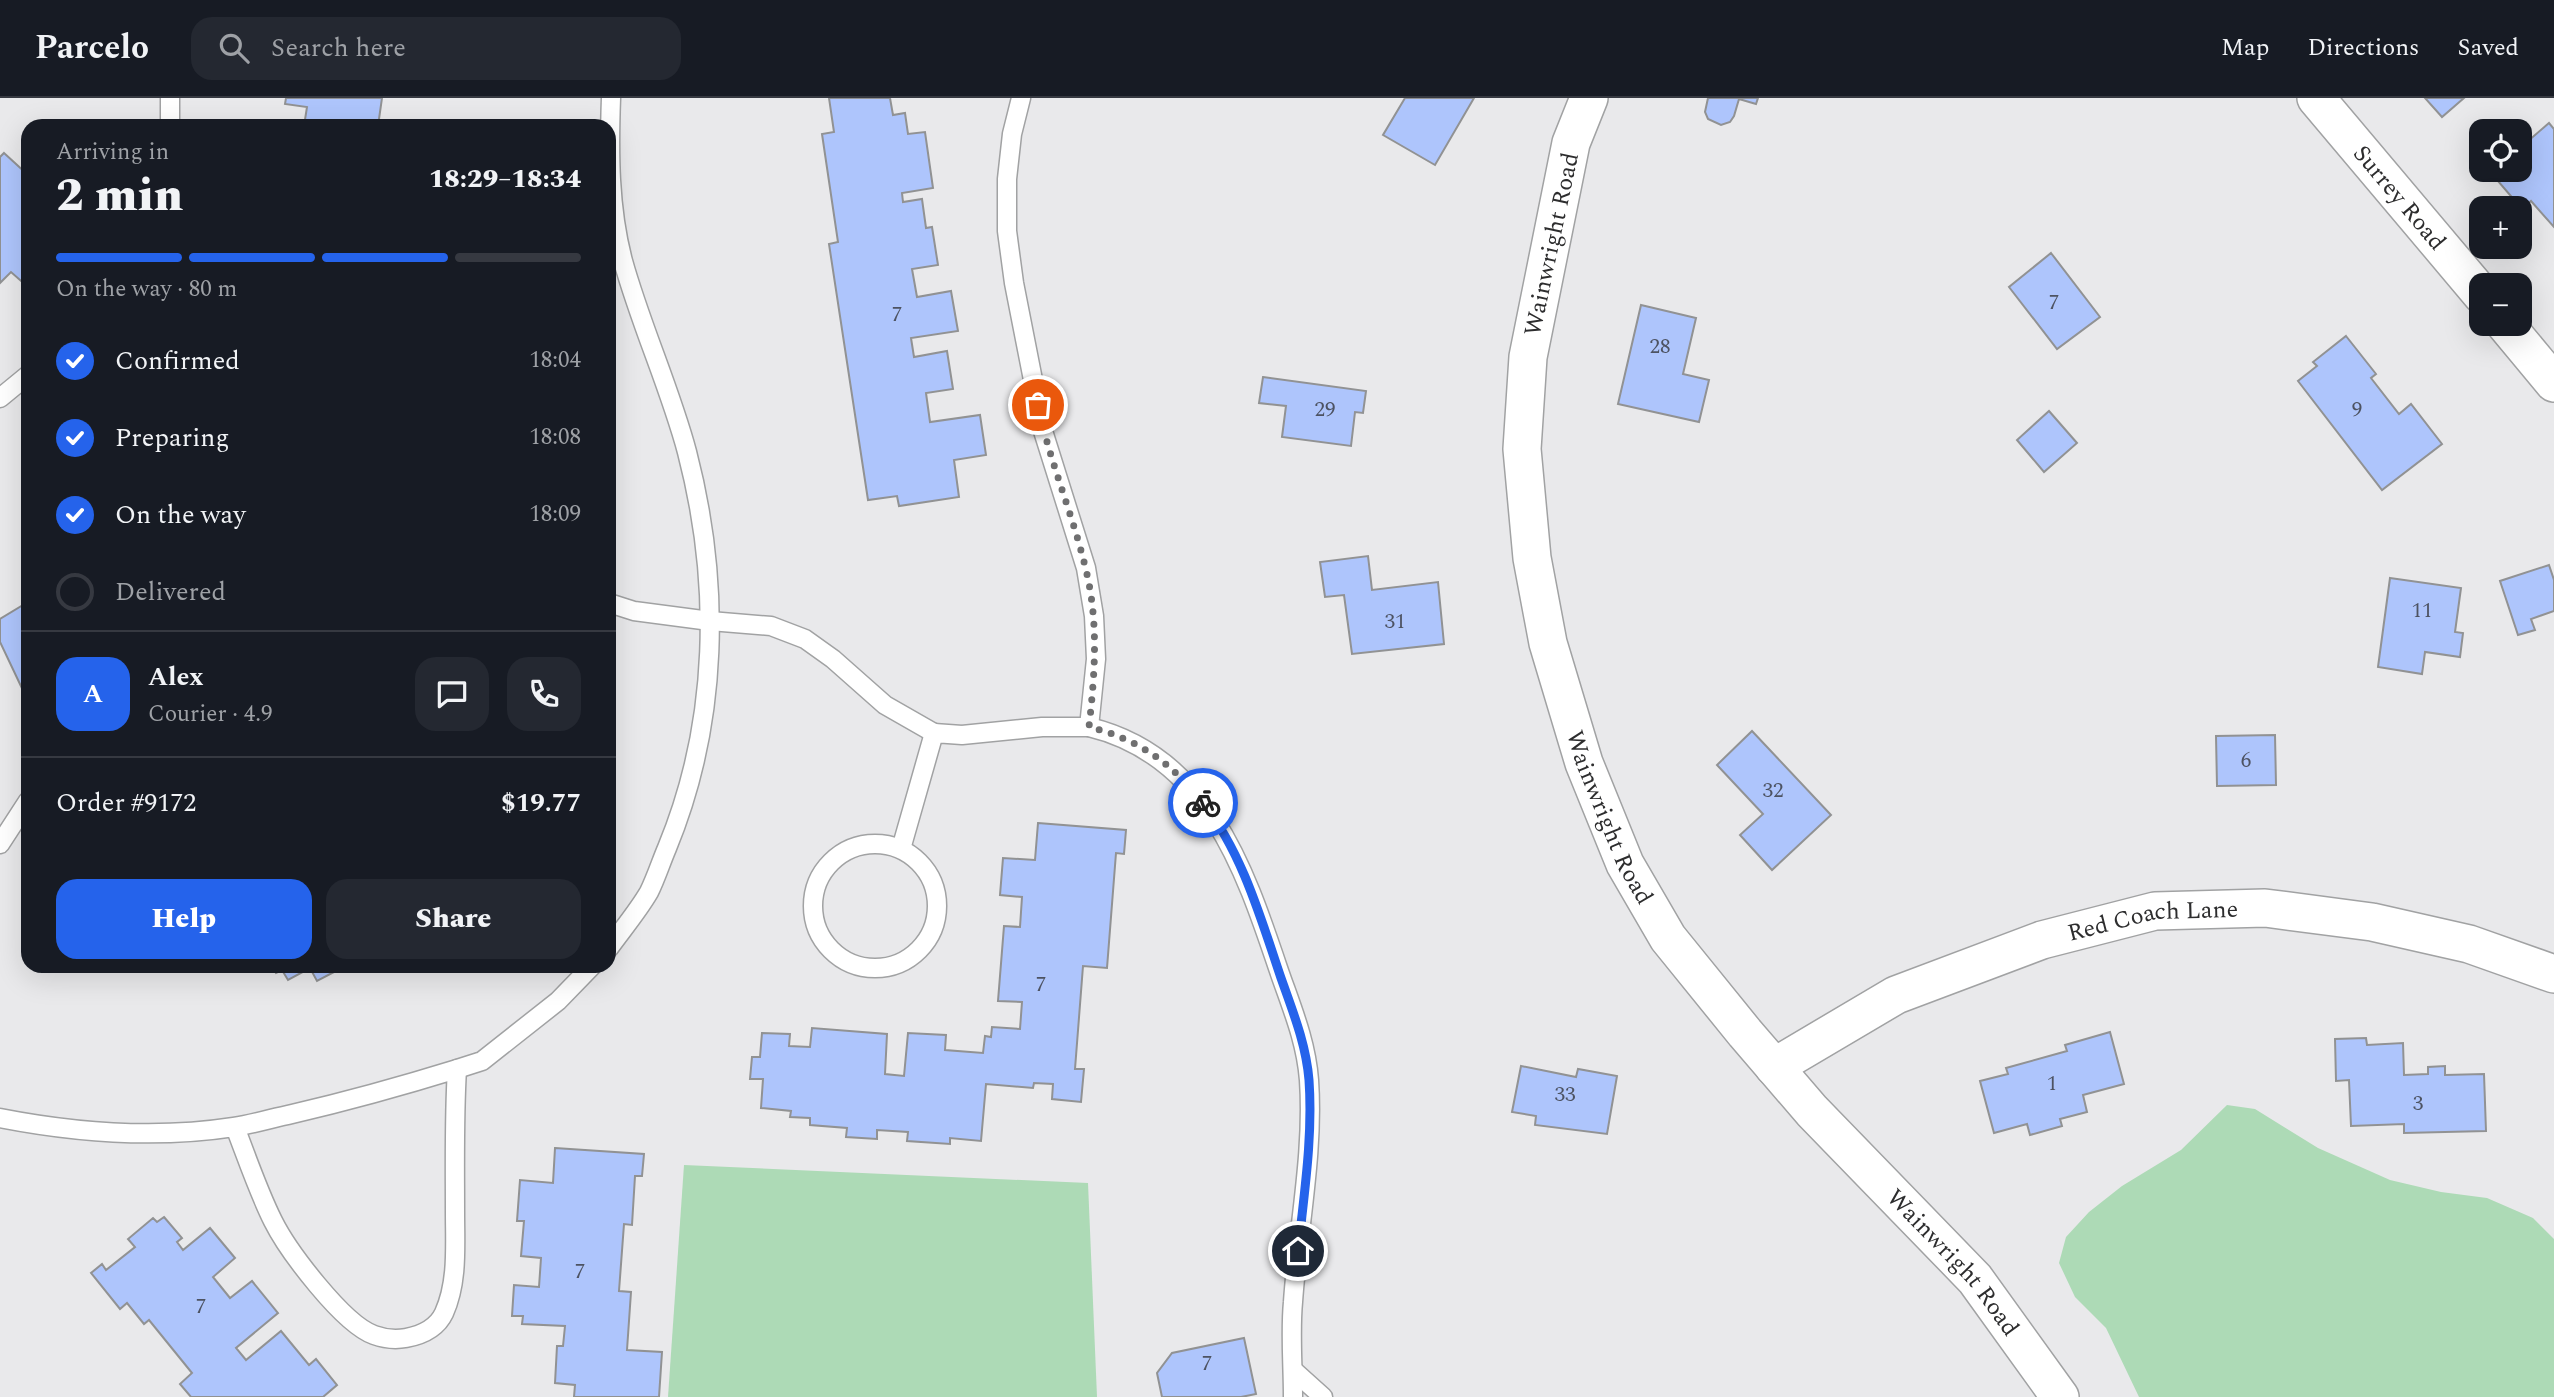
<!DOCTYPE html>
<html lang="en">
<head>
<meta charset="utf-8">
<style>
  :root { --surface:#171b24; --page:#242831; --text:#f1f3f6; --muted:#9ea1a6; --line:#363941; --accent:#2563eb }
  body { margin:0; font-family:Spectral,serif; background:var(--page); color:var(--text); height:100vh; display:flex; flex-direction:column; font-size:26px; white-space:nowrap }
  * { box-sizing:border-box; margin:0 }
  p { font-size:23px; color:var(--muted) }
  .icon { flex:none; width:38px; height:38px; fill:none; stroke:currentColor; stroke-width:2; stroke-linecap:round; stroke-linejoin:round }
  .map { position:relative; flex:1; overflow:hidden }
  .panel { position:absolute; left:21px; top:21px; width:595px; height:854px; display:flex; flex-direction:column; background:var(--surface); border-radius:21px; box-shadow:0 7px 28px #0002 }
  .panel>* { flex:none }
  .controls { position:absolute; left:2469px; top:21px; display:grid; gap:14px }
  .controls a { display:grid; place-items:center; width:63px; height:63px; border-radius:14px; background:var(--surface); box-shadow:0 7px 28px #0002; font-size:35px }
  .pin { position:absolute; display:grid; place-items:center; width:60px; height:60px; color:#fff; margin:-30px; border:4px solid #fff; border-radius:50%; box-shadow:0 2px 7px #0007 }
  .courier { position:absolute; display:grid; place-items:center; width:70px; height:70px; margin:-35px; border:5px solid #2563eb; border-radius:50%; background:#fff; color:#222; box-shadow:0 2px 9px #0007 }
  .summary em { font-style:normal; font-weight:800 }
  .summary div { display:flex; flex-direction:column-reverse }
  .summary { display:flex; align-items:center; justify-content:space-between; height:119px; padding:0 35px }
  h1 { font-size:46px; font-weight:800; line-height:52px }
  .bar { display:grid; grid-template-columns:repeat(4,1fr); gap:10px 7px; align-content:center; height:84px; padding:0 35px }
  .bar i { height:9px; border-radius:5px; background:var(--line) }
  .bar .selected { background:var(--accent) }
  .bar p { grid-column:span 4 }
  .line { display:flex; align-items:center; gap:18px; padding:0 35px; border-top:2px solid var(--line) }
  .line div { flex:1 }
  .round { display:grid; place-items:center; flex:none; width:74px; height:74px; border-radius:21px; background:var(--page) }
  ol { padding:0 35px; list-style:none }
  li { display:flex; align-items:center; gap:21px; height:77px }
  li p { margin-inline-start:auto }
  li .icon { padding:7px; border-radius:50%; background:var(--accent); color:#fff; stroke-width:4 }
  li:last-child { color:var(--muted) }
  li i { width:38px; height:38px; border:4px solid var(--line); border-radius:50% }
  .cta { display:flex; gap:14px; margin-top:auto; padding:14px 35px }
  .cta a { flex:1; height:80px; border-radius:21px; background:var(--accent); color:#fff; font-size:28px; font-weight:800; line-height:80px; text-align:center }
  .cta a+a { background:var(--page); color:var(--text) }
  header { display:flex; align-items:center; gap:42px; box-sizing:border-box; height:98px; padding:0 35px; background:var(--surface); border-bottom:2px solid var(--line) }
  header strong { font-size:33px }
  nav { display:flex; gap:38px; margin-inline-start:auto; font-size:24px }
  .search { width:490px; height:63px; background:var(--page); display:flex; align-items:center; gap:18px; box-sizing:border-box; padding:0 24px; border-radius:21px; color:var(--muted); font-size:26px }
  .map>svg:first-child { display:block }
  .green { fill:#addab6 }
  .building { fill:#aec5fc; stroke:#919293; stroke-width:2 }
  .lines { fill:none; stroke-linecap:round; stroke-linejoin:round }
  .lane-casing { stroke:#a1a2a3; stroke-width:21 }
  .street-casing { stroke:#a1a2a3; stroke-width:40 }
  .lane { stroke:#fff; stroke-width:18 }
  .street { stroke:#fff; stroke-width:37 }
  .done { stroke:#6f6f70; stroke-width:7; stroke-dasharray:0 12.6 }
  .route { stroke:#2563eb; stroke-width:9 }
  .labels { text-anchor:middle; stroke-width:5; stroke-linejoin:round; paint-order:stroke }
  .number-label { font-size:21px; fill:#4d5362 }
  .street-label { font-size:24px; fill:#2d2d2e; stroke:#fff }
</style>
</head>
<body>
<header>
<strong>Parcelo</strong>
<div class="search"><svg class="icon" aria-label="search" viewBox="0 0 24 24"><circle cx="10" cy="10" r="6"/><path d="M15 15l6 6"/></svg>Search here</div>
<nav><a>Map</a><a>Directions</a><a>Saved</a></nav>
</header>
<div class="map">
<svg width="2554" height="1299" viewBox="0 0 2554 1299">
  <rect width="100%" height="100%" fill="#e9e9eb"/>
  <g class="green">
    <path d="M2227 1007 2255 1011 2318 1050 2390 1082 2441 1094 2487 1100 2533 1120 2554 1141V1299H2139L2106 1230 2075 1199 2059 1165 2066 1139 2089 1114 2122 1088 2181 1052Z"/>
    <path d="M684 1067 1088 1085 1097 1299H668Z"/>
  </g>
  <g class="building">
    <path d="M286 0H382L378 28H304L307 9 285 6Z"/>
    <path d="M829 0H890L893 17 905 15 908 36 925 34 933 90 902 95 903 104 922 101 926 130 932 129 938 167 912 171 917 199 951 193 958 233 911 240 914 259 947 253 953 291 926 295 930 324 980 317 986 357 954 362 959 399 899 408 897 398 868 402 829 146 838 144 822 36 834 34Z"/>
    <path d="M1405 0H1474L1435 67 1383 37Z"/>
    <path d="M1708 0H1758L1756 6 1739 1 1734 18 1730 24 1721 27 1708 21 1705 14Z"/>
    <path d="M2425 0H2464L2442 19Z"/>
    <path d="M2549 25 2554 31V129L2531 103 2522 111 2491 75 2495 72H2520V50Z"/>
    <path d="M4 55 28 77V189L11 174 0 185V59Z"/>
    <path d="M2051 155 2100 219 2057 251 2009 189Z"/>
    <path d="M1641 207 1696 220 1683 276 1709 282 1699 324 1618 306Z"/>
    <path d="M2346 238 2376 276 2371 280 2399 316 2411 306 2442 346 2382 392 2298 283 2317 268 2313 264Z"/>
    <path d="M1263 279 1366 293 1363 315 1355 314 1351 348 1282 339 1286 308 1259 305Z"/>
    <path d="M2049 313 2077 345 2044 374 2017 342Z"/>
    <path d="M1368 458 1372 492 1438 484 1444 546 1352 556 1344 497 1325 499 1320 464Z"/>
    <path d="M2549 467 2554 482V513L2531 521 2535 532 2518 537 2500 483Z"/>
    <path d="M2390 480 2461 490 2455 534 2463 535 2460 559 2425 554 2422 576 2378 569Z"/>
    <path d="M28 504V603L0 544V521Z"/>
    <path d="M1752 633 1831 717 1772 772 1740 737 1763 716 1717 667Z"/>
    <path d="M2275 637 2276 687 2217 688 2216 638Z"/>
    <path d="M1038 725 1126 732 1124 756 1116 755 1107 870 1083 868 1075 971H1084L1081 1004 1052 1001 1053 986 1034 985 1033 990 986 986 981 1043 950 1040V1046L907 1043 908 1034 877 1032V1041L846 1039 847 1030 810 1027V1020L790 1019 791 1013 761 1010 763 981H750L752 959H760L762 935 790 936 789 948 810 949 812 930 887 936 885 976 904 978 908 935 946 937 945 952 983 955 985 938 991 939 992 929 1020 931 1022 904 998 903 1004 828 1020 829 1022 799 1000 797 1003 760 1035 762Z"/>
    <path d="M272 868H334L336 873 317 883 310 870 288 882 282 872 276 875Z"/>
    <path d="M2110 934 2124 986 2083 997 2087 1014 2060 1021 2062 1028 2030 1037 2027 1026 1994 1035 1980 983 2008 976 2006 970 2067 953 2065 947Z"/>
    <path d="M2366 940 2367 947 2403 945 2404 977 2428 976V969L2445 968V977L2484 976 2486 1033 2404 1035V1026L2351 1028 2349 982 2336 983 2335 941Z"/>
    <path d="M1521 968 1576 979 1578 971 1617 978 1607 1036 1535 1027 1536 1018 1512 1014Z"/>
    <path d="M555 1050 644 1056 642 1078H635L632 1127 624 1126 619 1193 631 1194 627 1252 662 1254 659 1299H574L575 1287 555 1285 557 1248H563L565 1228 522 1226 523 1218H512L514 1187 539 1189 541 1160 521 1158 524 1123H517L520 1082 553 1085Z"/>
    <path d="M164 1119 182 1140 177 1144 183 1152 210 1130 235 1160 213 1179 230 1200 252 1183 278 1215 236 1250 246 1262 281 1233 309 1267 316 1261 337 1287 323 1299H191L180 1286 192 1275 149 1222 144 1226 127 1205 120 1211 91 1175 102 1166 106 1172 135 1149 128 1141 153 1120 157 1124Z"/>
    <path d="M1244 1240 1256 1296 1241 1299H1162L1157 1275 1172 1255Z"/>
  </g>
  <g class="lines">
    <g class="lane-casing">
      <g id="lane">
        <path d="M170 0V28"/>
        <path d="M0 300 28 277"/>
        <path d="M609 505 634 513 710 523 771 528 805 541 833 561 885 607 934 635"/>
        <path d="M1089 629C1206 657 1244 769 1278 870 1291 908 1306 942 1309 982 1314 1056 1298 1130 1293 1204 1290 1235 1293 1267 1293 1299"/>
        <path d="M0 746 28 703"/>
        <circle cx="875" cy="808" r="62"/>
        <path d="M901 751 934 635 962 637 1042 629H1089L1096 561 1094 518 1086 470 1043 333 1014 185 1007 133V81L1012 36 1021 0"/>
        <path d="M609 850C622 832 638 813 649 794 656 780 661 764 667 750 719 624 721 485 687 354 670 290 641 228 623 163 609 110 609 54 611 0"/>
        <path d="M457 971 482 963 558 903 592 868"/>
        <path d="M0 1020C77 1035 156 1041 234 1029 253 1026 273 1020 292 1016 348 1003 402 988 457 971 454 1019 455 1067 455 1115 455 1148 458 1184 444 1215 437 1230 422 1237 406 1240 395 1242 385 1241 374 1237 343 1226 288 1153 273 1123 258 1093 247 1060 235 1029"/>
        <path d="M1293 1272 1323 1299"/>
      </g>
    </g>
    <g class="street-casing">
      <g id="street">
        <path id="s1" d="M1589 0 1571 45 1528 259 1522 351 1532 460 1548 545 1584 665 1625 766 1668 840 1745 935 1812 1013 1975 1181 2060 1299"/>
        <path id="s2" d="M2316 0 2482 197"/>
        <path d="M2505 226 2554 285"/>
        <path id="s3" d="M1774 969 1896 897 2042 842 2155 813 2265 810 2372 824 2469 846 2554 876"/>
      </g>
    </g>
    <use href="#lane" class="lane"/>
    <use href="#street" class="street"/>
  </g>
  <g class="lines">
    <path class="done" d="M1038 307C1049 362 1072 414 1085 468 1099 522 1095 574 1089 629 1138 641 1172 665 1203 705"/>
    <path class="route" d="M1203 705C1242 754 1261 821 1281 880 1293 914 1306 946 1309 982 1313 1039 1304 1096 1298 1153"/>
  </g>
  <g class="labels">
    <g class="number-label">
      <text x="2054" y="211">7</text>
      <text x="897" y="223">7</text>
      <text x="1660" y="255">28</text>
      <text x="1325" y="318">29</text>
      <text x="2357" y="318">9</text>
      <text x="2422" y="519">11</text>
      <text x="1395" y="530">31</text>
      <text x="2246" y="669">6</text>
      <text x="1773" y="699">32</text>
      <text x="1041" y="893">7</text>
      <text x="2052" y="992">1</text>
      <text x="1565" y="1003">33</text>
      <text x="2418" y="1012">3</text>
      <text x="580" y="1180">7</text>
      <text x="201" y="1215">7</text>
      <text x="1207" y="1272">7</text>
    </g>
    <g class="street-label">
      <text dy="8" stroke="none"><textPath href="#s2" startOffset="130">Surrey Road</textPath></text>
      <text transform="translate(1551 146) rotate(-78)" y="8">Wainwright Road</text>
      <text dy="8" stroke="none"><textPath href="#s1" startOffset="740">Wainwright Road</textPath></text>
      <text dy="8" stroke="none"><textPath href="#s3" startOffset="411">Red Coach Lane</textPath></text>
      <text dy="8" stroke="none"><textPath href="#s1" startOffset="1307">Wainwright Road</textPath></text>
    </g>
  </g>
</svg>
<div class="controls">
<a><svg class="icon" aria-label="locate" viewBox="0 0 24 24"><circle cx="12" cy="12" r="6"/><path d="M12 2v4M12 18v4M2 12h4M18 12h4"/></svg></a>
<a>+</a>
<a>−</a>
</div>
<div class="pin" style="left:1038px;top:307px;background:#ea580c"><svg class="icon" aria-label="bag" viewBox="0 0 24 24"><path d="M5 8h14l-1 12H6zM9 8a3 3 0 0 1 6 0"/></svg></div>
<div class="pin" style="left:1298px;top:1153px;background:#1f2937"><svg class="icon" aria-label="home" viewBox="0 0 24 24"><path d="M3 11l9-7 9 7M6 9v11h12V9"/></svg></div>
<div class="courier" style="left:1203px;top:705px"><svg class="icon" aria-label="bike" viewBox="0 0 24 24"><circle cx="6" cy="16" r="4"/><circle cx="18" cy="16" r="4"/><path d="M6 16l4-8h5l3 8M10 8l3 8H6M13 5h3"/></svg></div>
<section class="panel">
<div class="summary"><div><h1>2 min</h1><p>Arriving in</p></div><em>18:29–18:34</em></div>
<div class="bar"><i class="selected"></i><i class="selected"></i><i class="selected"></i><i></i><p>On the way · 80 m</p></div>
<ol>
<li><svg class="icon" aria-label="check" viewBox="0 0 24 24"><path d="M5 12l5 5 9-10"/></svg>Confirmed<p>18:04</p></li>
<li><svg class="icon" aria-label="check" viewBox="0 0 24 24"><path d="M5 12l5 5 9-10"/></svg>Preparing<p>18:08</p></li>
<li><svg class="icon" aria-label="check" viewBox="0 0 24 24"><path d="M5 12l5 5 9-10"/></svg>On the way<p>18:09</p></li>
<li><i></i>Delivered</li>
</ol>
<div class="line" style="height:126px"><b class="round" style="background:var(--accent);color:#fff">A</b><div><b>Alex</b><p>Courier · 4.9</p></div><a class="round"><svg class="icon" aria-label="chat" viewBox="0 0 24 24"><path d="M4 5h16v11H9l-5 4z"/></svg></a><a class="round"><svg class="icon" aria-label="phone" viewBox="0 0 24 24"><path d="M5 4h4l2 5-3 2q2 4 5 5l2-3 5 2v4C11 20 4 13 5 4z"/></svg></a></div>
<div class="line" style="height:91px"><div>Order #9172</div><b>$19.77</b></div>
<div class="cta"><a>Help</a><a>Share</a></div>
</section>
</div>
</body>
</html>
